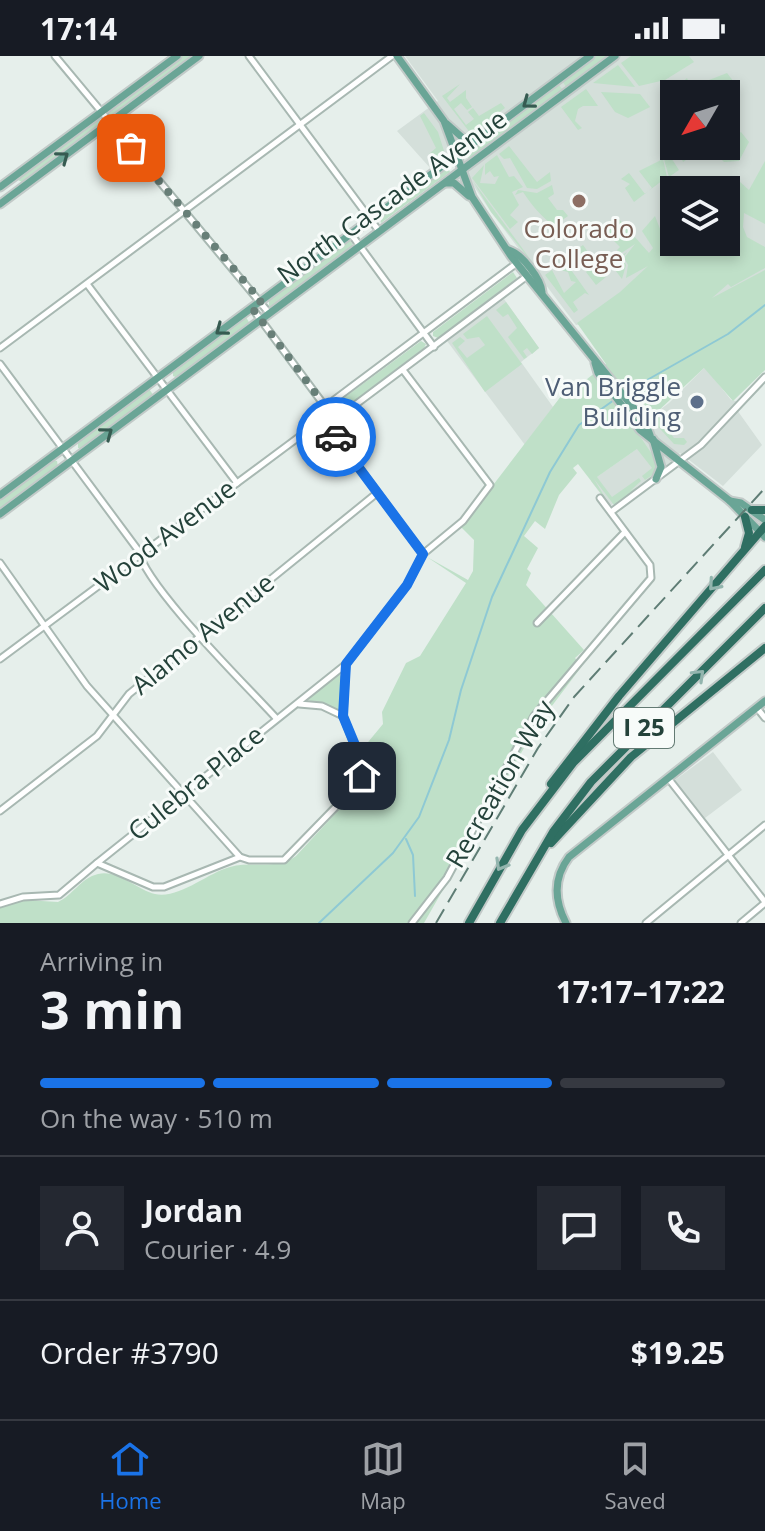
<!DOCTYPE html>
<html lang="en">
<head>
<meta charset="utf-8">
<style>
  :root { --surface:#171b24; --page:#242831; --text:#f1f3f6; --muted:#9ea1a6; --line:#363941; --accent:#1a73e8 }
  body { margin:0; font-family:"Open Sans",sans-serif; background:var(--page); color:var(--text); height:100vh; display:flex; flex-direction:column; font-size:30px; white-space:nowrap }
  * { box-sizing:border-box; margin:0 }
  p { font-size:26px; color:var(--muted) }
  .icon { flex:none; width:44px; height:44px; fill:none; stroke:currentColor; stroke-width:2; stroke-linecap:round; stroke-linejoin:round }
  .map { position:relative; height:867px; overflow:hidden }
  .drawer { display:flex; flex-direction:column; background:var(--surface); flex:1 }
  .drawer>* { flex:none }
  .needle { width:52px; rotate:231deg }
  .fabs { position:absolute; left:660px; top:24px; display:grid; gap:16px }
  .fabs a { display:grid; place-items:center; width:80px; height:80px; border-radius:0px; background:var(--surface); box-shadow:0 4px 12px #0003; font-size:40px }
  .pin { position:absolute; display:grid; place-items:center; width:68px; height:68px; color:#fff; margin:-34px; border-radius:16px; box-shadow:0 4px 12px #0006 }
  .courier { position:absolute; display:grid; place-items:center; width:80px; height:80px; margin:-40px; border:6px solid #1a73e8; border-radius:50%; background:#fff; color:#222; box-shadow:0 2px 10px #0007 }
  .head em { font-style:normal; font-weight:700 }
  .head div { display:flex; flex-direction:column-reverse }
  .head { display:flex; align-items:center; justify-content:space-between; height:136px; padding:0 40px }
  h1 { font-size:52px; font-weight:700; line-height:60px }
  .bar { display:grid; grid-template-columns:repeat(4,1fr); gap:12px 8px; align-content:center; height:96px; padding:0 40px }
  .bar i { height:10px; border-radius:6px; background:var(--line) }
  .bar .current { background:var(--accent) }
  .bar p { grid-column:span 4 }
  .line { display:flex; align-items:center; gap:20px; padding:0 40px; border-top:2px solid var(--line) }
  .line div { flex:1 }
  .round { display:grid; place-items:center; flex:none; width:84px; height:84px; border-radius:0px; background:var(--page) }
  .status { display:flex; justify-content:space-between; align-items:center; height:56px; padding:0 40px; background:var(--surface); direction:ltr }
  .status svg { height:22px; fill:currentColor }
  .dock { display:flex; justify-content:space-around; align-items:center; height:112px; border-top:2px solid var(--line); background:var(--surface); font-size:22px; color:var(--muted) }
  .dock a { display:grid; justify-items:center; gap:4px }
  .dock .current { color:var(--accent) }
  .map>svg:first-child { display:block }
  .built { fill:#d4dfda; fill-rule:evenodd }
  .green { fill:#bfe0c8 }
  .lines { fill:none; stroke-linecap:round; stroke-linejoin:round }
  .stream { stroke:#8ec9d4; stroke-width:2 }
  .minor-casing { stroke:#a8b8b2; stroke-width:9 }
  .major-casing { stroke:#c2cac8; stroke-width:11 }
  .highway-casing { stroke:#c2cac8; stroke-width:12 }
  .minor { stroke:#fff; stroke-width:5 }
  .major { stroke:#6aa596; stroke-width:7 }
  .highway { stroke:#2f6f62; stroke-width:8 }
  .rail { stroke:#5f7d75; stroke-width:2; stroke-dasharray:16 8; stroke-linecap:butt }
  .oneway { stroke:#365b51 }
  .oneway2 { stroke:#93b5ae }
  .done { stroke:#687f78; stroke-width:8; stroke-dasharray:0 14.4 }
  .route { stroke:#1a73e8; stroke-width:10 }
  .education-dot { fill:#8d6e63; stroke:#f7fbf9; stroke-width:3 }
  .service-dot { fill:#5c6f8a; stroke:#f7fbf9; stroke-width:3 }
  .labels { text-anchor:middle; stroke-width:6; stroke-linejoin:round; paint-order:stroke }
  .shield { fill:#f7fbf9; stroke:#637a73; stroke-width:2 }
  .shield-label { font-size:24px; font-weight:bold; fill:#24423a }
  .street-label { font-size:26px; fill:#24423a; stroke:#f7fbf9 }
  .education-label { font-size:26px; fill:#785e54; stroke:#f7fbf9 }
  .service-label { font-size:26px; fill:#4e5e75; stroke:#f7fbf9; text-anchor:end }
</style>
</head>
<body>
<div class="status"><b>17:14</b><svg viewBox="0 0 49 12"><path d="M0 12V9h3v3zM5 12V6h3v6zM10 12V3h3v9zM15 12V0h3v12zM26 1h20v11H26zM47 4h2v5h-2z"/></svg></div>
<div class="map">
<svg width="765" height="867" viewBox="0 0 765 867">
  <rect width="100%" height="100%" fill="#e6efeb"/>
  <g class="built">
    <path d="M405 0H765V216L704 247 576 269 491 156 473 129 460 92 431 113 397 75 438 45ZM674 38H726V90H674ZM674 134H726V186H674Z"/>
    <path d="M504 243 539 292 521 306 553 351 525 389 447 285Z"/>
    <path d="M705 311 731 344 736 345 737 354 762 389 723 430 680 397 659 417 610 450 591 425 644 388 634 373 669 347Z"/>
    <path d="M713 696 742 734 705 762 675 724Z"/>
  </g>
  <g class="green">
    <path d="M181 0H194L114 59 109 58V53Z"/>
    <path d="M596 0H610L567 32 562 25Z"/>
    <path d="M631 0H689L694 6 665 24 639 30 621 7Z"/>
    <path d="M618 9 635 31 593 27Z"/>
    <path d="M727 17 737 30 738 40 726 51V38H707L704 34 709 24Z"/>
    <path d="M687 22 692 34 674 38V47L666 53 663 45Z"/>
    <path d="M460 28 447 42 450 46 466 34V42L472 51 467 54 461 47 454 53 466 69 474 63 468 56 473 52 479 60 501 47 505 52 471 78 442 40Z"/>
    <path d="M558 28 563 34 470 104 465 98Z"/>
    <path d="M586 33 598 50H583L578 53 575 65 582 72 578 74 561 51Z"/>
    <path d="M601 36 640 38 650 51 628 62 615 56Z"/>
    <path d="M424 57 438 76 445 98 435 105 429 98 436 92 420 60Z"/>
    <path d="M99 62 103 68 24 127 18 124Z"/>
    <path d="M741 76 749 86 739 105 724 106 716 98 720 96 725 102 737 94 731 83Z"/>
    <path d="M674 82V90H682L689 102 683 106 678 94 671 90 666 94 679 114 669 121 661 93Z"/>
    <path d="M509 90 537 126 550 116 551 125 537 133 527 132 510 102 504 103 499 98Z"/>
    <path d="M497 99 509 121 514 120 523 131 512 136 519 149 510 159 518 166 510 173 472 122 484 109 480 127 495 128 499 120 494 121 490 115 485 119V108Z"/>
    <path d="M663 103 667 121 634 146 625 132 630 128 621 123 629 117 645 138 652 132 639 115Z"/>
    <path d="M765 105V168L744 157 743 171 747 181 765 191V212L731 231 728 228 712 242 765 214V314L733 345 704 312 656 357 674 382H684L687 386 684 389 674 388 650 362 635 373 656 404 657 416 645 424 642 420 652 412 637 393 597 421 612 441 639 422 641 425 630 435 643 428 614 449 594 423 609 448 578 408 573 412 577 417 559 439 545 473 535 465 524 480 538 492 527 513 531 517 526 529 584 594 575 602 582 610 536 671 424 867H0V851L25 844 58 846C73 839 81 822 98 818 118 813 137 834 155 838 180 843 207 817 230 811 251 805 278 814 296 800L360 731 367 716 364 691 383 668 382 656 406 607 420 600 466 527 427 501 468 524 473 515 474 484 461 471 568 331 572 335 606 308 577 267 620 236 648 210 626 222 628 209 624 202 635 188 620 198 617 194 620 191 603 174 619 163 649 197 653 192 642 175 655 160 662 178 668 176 665 160 674 156V186H726V153L736 148 737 153 739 125 749 134Z"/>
    <path d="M447 110 450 116 381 167 380 161Z"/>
    <path d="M473 125 536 211 491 156Z"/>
    <path d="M552 129 554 138 548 142 557 154H563L568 160 554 170C541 160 534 152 523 136L515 139 518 134 537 137Z"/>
    <path d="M350 184 354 191 273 251 269 250V243Z"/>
    <path d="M583 189 606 221 596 229 586 216 590 213 583 202 578 204 572 197Z"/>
    <path d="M627 196 622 202 626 209 622 223 612 210 601 205 606 198 612 205Z"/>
    <path d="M564 204 589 239 585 237 573 246 578 254 574 257 545 219 552 214 564 237 576 226 571 225 568 216 553 212Z"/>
    <path d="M513 216 517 222 438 282 433 280V276Z"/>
    <path d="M506 246 539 292 532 298 527 292 523 295 527 301 524 303 508 281 517 272 508 258 503 261 496 254Z"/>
    <path d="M487 260 522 308 485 336 452 287 460 281 465 285 458 291 467 302 485 289 479 281 467 283 463 278Z"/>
    <path d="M246 261 250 268 178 322 173 320V315Z"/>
    <path d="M421 285 426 288 424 292 342 354 337 353V347Z"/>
    <path d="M149 333 154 340 82 393 78 392V385Z"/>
    <path d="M52 404 57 405 58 411 0 454V443Z"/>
    <path d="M337 618 342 620 339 655 308 644Z"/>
  </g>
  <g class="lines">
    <g class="stream">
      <path d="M626 336 728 278 765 249"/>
      <path d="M406 783 413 799 415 840"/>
      <path d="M319 867 393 797 419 761 449 684 461 634 492 541 550 416 579 369 614 344"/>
    </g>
    <g class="minor-casing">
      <g id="minor">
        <path d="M55 0 269 257"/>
        <path d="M249 0 379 175"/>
        <path d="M351 178 434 291"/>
        <path d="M87 228 237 427"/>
        <path d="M252 252 330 357"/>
        <path d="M0 292 392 0"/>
        <path d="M0 308 138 494C146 531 246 629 276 662"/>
        <path d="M331 358 334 344 517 207"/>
        <path d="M323 363 423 498"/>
        <path d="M611 456 701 389 765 321"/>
        <path d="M0 507 87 630 239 800"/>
        <path d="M537 567 625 476"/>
        <path d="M0 603 323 363 331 358H343L527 220"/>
        <path d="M299 648 322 650 343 660"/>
        <path d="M757 652 765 662"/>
        <path d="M668 722 765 846"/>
        <path d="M0 755 97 680 129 638 377 437"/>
        <path d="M97 807 345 609"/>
        <path d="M0 848 23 841 59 839 97 807 153 831H164L240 801 249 804H284L358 728 363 711 343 660 346 608 407 529 423 498 463 465 490 429 403 314"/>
        <path d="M412 867 447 822 534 660 651 522 650 509 600 442"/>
        <path d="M646 867 765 769"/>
        <path d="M741 867 765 847"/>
      </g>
    </g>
    <g class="major-casing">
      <g id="major">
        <path d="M397 0 444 65 472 141 511 200 645 366 650 379"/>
        <path d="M447 68 465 84 478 85"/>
        <path d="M446 127H454L469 140"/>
        <path d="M0 131 177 0"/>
        <path d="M0 148 199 0"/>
        <path d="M509 194C522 198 541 223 542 236"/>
        <path d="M595 307 598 317 640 374 730 445 765 481"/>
        <path d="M653 383 661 411 656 423"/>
        <path d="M0 439 590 0"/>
        <path d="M730 445 741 447 765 464"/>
        <path d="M0 458 615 0"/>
        <path d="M566 867C554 844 553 822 569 801L765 645"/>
      </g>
    </g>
    <g class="highway-casing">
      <g id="highway">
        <path d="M752 454H765"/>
        <path d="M745 461 749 477 745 491"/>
        <path d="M551 728 619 640 765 470"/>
        <path d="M551 787 631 701 765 592"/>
        <path d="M469 867 522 774 573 707 765 514"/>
        <path d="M500 867 553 776 591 726 765 552"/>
      </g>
    </g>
    <use href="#minor" class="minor"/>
    <use href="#major" class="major"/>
    <use href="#highway" class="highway"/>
    <path class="rail" d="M436 867 538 692 574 641 765 432"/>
  </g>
  <defs><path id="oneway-chevron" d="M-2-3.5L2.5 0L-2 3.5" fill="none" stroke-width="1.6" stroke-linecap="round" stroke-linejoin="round" transform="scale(2)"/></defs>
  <g class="oneway">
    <use href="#oneway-chevron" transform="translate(528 47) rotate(143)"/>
    <use href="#oneway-chevron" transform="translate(63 101) rotate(-37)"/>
    <use href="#oneway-chevron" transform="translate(221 274) rotate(143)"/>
    <use href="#oneway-chevron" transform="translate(107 377) rotate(-37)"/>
  </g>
  <g class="oneway2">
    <use href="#oneway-chevron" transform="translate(714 529) rotate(131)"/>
    <use href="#oneway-chevron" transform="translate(699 619) rotate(-44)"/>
    <use href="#oneway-chevron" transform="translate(501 809) rotate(120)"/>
  </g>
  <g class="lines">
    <path class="done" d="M131 92 261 245 252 252 331 358 323 363 336 381"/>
    <path class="route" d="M336 381 423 498 407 529 346 608 343 660 362 706V720"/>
  </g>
  <circle class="education-dot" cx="579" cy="145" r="8"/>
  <circle class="service-dot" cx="697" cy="346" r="8"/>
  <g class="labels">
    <rect class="shield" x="614" y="652" width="60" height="40" rx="6"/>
    <g class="shield-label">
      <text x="644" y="680">I 25</text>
    </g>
    <g class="street-label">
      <text transform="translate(392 141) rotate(-36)" y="9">North Cascade Avenue</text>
      <text transform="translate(165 480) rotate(-37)" y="9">Wood Avenue</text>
      <text transform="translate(203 578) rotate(-39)" y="9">Alamo Avenue</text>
      <text transform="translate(196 727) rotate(-39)" y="9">Culebra Place</text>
      <text transform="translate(500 728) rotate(-60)" y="9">Recreation Way</text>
    </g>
    <g class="education-label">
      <text x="579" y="182">Colorado<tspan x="579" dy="30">College</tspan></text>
    </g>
    <g class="service-label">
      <text x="681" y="340">Van Briggle<tspan x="681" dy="30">Building</tspan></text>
    </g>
  </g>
</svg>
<div class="fabs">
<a><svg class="needle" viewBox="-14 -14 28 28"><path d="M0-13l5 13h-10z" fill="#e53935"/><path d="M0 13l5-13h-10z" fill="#9ea1a6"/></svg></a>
<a><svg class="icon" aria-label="layers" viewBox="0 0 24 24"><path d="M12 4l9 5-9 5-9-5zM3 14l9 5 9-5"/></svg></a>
</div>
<div class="pin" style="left:131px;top:92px;background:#ea580c"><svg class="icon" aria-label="bag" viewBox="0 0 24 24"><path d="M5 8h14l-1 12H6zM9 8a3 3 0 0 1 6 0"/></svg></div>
<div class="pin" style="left:362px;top:720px;background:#1f2937"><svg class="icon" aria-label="home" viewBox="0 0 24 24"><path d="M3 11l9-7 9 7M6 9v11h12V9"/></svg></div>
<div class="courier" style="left:336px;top:381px"><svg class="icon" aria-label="car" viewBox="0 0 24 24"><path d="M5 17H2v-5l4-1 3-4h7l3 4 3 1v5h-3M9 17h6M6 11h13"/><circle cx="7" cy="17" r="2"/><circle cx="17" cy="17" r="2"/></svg></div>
</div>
<section class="drawer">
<div class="head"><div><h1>3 min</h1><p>Arriving in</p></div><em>17:17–17:22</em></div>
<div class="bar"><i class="current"></i><i class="current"></i><i class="current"></i><i></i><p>On the way · 510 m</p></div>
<div class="line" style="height:144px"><a class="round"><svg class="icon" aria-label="person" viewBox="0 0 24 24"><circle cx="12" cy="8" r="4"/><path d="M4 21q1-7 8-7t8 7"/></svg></a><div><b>Jordan</b><p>Courier · 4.9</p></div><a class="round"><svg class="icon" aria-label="chat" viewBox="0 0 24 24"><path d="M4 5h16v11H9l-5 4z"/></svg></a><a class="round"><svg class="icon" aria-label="phone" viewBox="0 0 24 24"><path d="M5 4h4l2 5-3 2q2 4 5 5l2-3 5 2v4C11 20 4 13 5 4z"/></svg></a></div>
<div class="line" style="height:104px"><div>Order #3790</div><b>$19.25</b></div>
</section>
<nav class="dock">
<a class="current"><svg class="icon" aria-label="home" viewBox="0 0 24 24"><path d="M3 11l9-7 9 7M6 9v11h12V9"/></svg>Home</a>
<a><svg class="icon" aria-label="map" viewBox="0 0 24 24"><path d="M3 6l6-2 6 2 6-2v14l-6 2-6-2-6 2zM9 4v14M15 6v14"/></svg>Map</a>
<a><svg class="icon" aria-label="saved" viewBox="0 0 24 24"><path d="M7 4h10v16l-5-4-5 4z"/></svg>Saved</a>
</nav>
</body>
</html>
